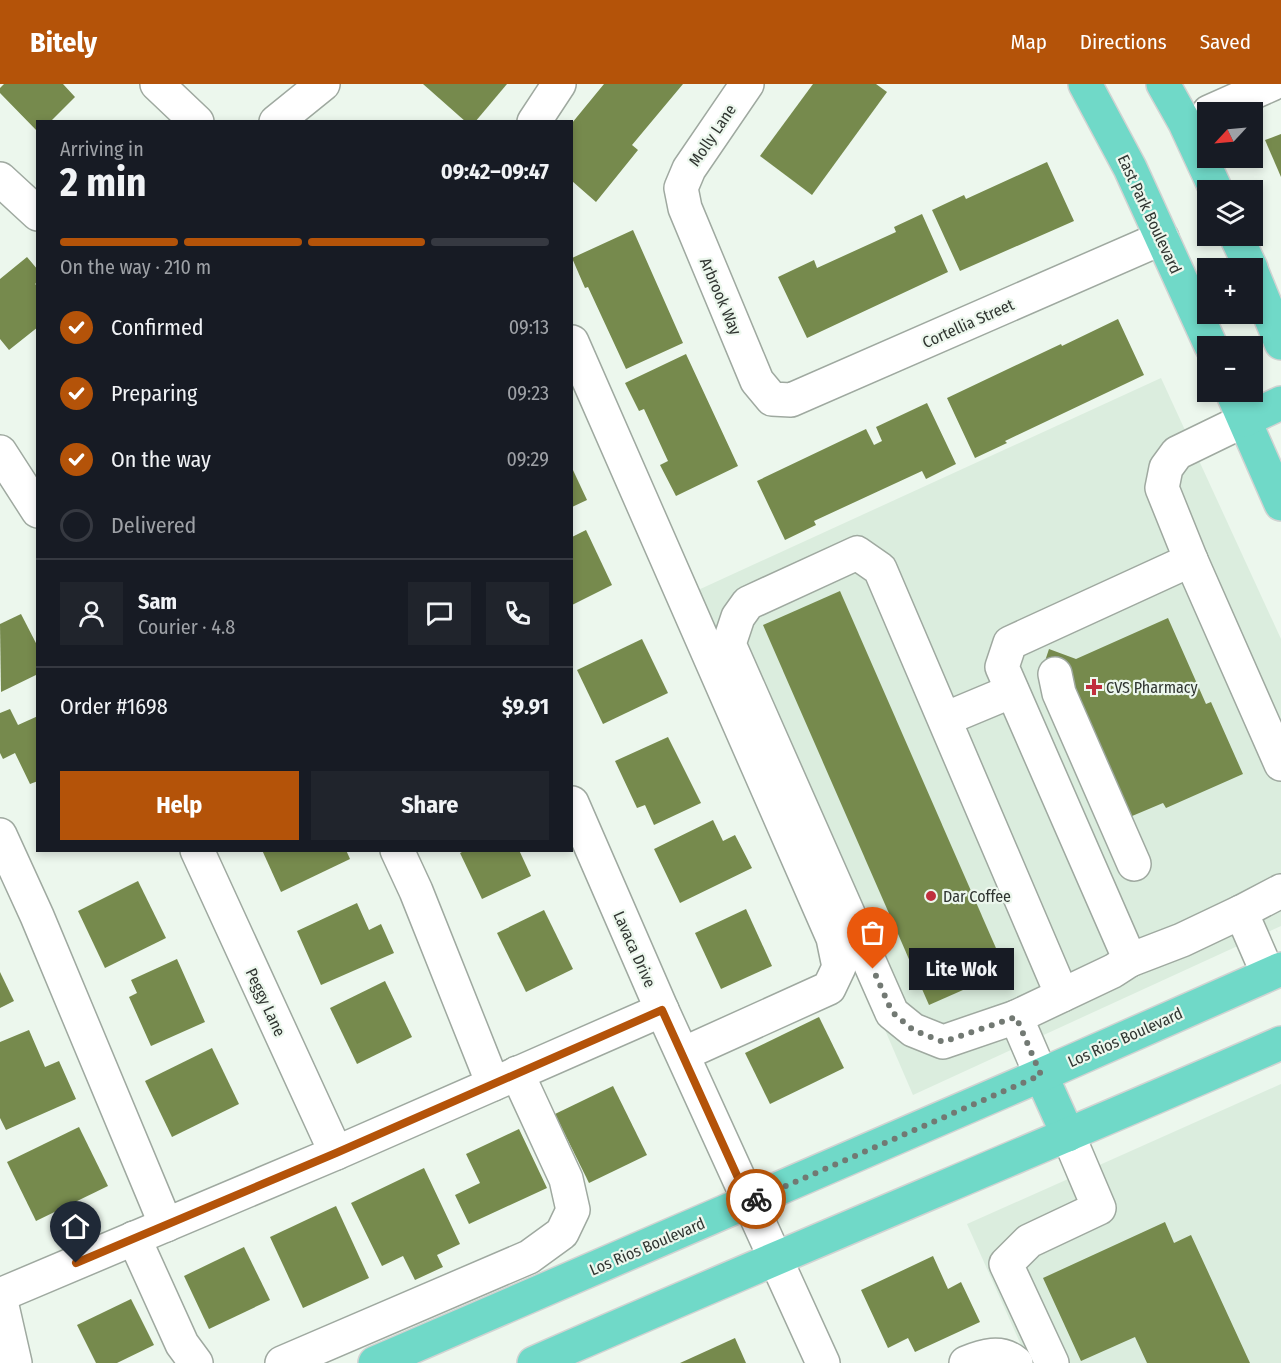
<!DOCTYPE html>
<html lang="en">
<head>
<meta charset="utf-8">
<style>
  :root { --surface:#171b24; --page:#20242c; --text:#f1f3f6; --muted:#9ea1a6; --line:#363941; --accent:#b45309 }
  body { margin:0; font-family:"Fira Sans Condensed",sans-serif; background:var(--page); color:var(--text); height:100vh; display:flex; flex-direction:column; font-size:22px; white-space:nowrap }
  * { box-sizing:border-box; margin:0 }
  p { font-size:20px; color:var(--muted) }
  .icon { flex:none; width:33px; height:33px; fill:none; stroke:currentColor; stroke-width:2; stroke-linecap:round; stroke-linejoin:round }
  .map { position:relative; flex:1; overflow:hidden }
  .side { position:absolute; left:36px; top:36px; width:537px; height:732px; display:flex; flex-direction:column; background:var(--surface); border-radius:0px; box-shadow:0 3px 9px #0003 }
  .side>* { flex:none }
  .needle { width:39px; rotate:244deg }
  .tools { position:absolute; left:1197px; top:18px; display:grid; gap:12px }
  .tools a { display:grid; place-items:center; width:66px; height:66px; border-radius:0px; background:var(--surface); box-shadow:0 3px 9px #0003; font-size:30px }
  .pin { position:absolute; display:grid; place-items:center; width:51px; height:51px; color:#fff; margin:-62px -26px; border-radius:50% 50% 50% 0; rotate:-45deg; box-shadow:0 0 6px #0007 }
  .pin .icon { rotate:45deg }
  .courier { position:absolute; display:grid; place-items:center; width:60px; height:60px; margin:-30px; border:4px solid #b45309; border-radius:50%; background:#fff; color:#222; box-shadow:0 2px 8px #0007 }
  .bubble { position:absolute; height:42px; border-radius:0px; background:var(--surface); box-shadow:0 3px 9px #0003; font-size:20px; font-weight:700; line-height:42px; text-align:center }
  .summary em { font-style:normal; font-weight:700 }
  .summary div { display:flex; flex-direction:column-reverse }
  .summary { display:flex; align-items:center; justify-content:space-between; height:102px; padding:0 24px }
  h1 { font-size:39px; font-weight:700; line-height:45px }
  .bar { display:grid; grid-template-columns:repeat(4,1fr); gap:9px 6px; align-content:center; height:72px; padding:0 24px }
  .bar i { height:8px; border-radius:4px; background:var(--line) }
  .bar .current { background:var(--accent) }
  .bar p { grid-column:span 4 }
  .line { display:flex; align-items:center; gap:15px; padding:0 24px; border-top:2px solid var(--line) }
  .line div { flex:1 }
  .round { display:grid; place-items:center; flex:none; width:63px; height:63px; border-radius:0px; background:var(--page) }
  ol { padding:0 24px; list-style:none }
  li { display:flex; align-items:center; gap:18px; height:66px }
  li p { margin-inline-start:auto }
  li .icon { padding:6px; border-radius:50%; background:var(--accent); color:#fff; stroke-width:4 }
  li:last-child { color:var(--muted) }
  li i { width:33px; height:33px; border:3px solid var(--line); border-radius:50% }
  .cta { display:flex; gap:12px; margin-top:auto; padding:12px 24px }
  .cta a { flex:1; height:69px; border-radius:0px; background:var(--accent); color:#fff; font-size:24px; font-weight:700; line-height:69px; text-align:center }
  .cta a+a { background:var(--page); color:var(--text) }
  header { display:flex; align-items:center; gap:36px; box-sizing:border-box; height:84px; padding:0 30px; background:var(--accent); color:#fff }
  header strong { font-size:28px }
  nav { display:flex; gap:33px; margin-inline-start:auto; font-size:21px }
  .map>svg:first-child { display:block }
  .built { fill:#dbedde }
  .building { fill:#768a4d }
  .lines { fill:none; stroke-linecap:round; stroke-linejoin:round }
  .minor-casing { stroke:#9fa9a0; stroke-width:36 }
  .major-casing { stroke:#d1d3d2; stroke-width:36 }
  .minor { stroke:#fff; stroke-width:33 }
  .major { stroke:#70d9c8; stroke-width:33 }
  .done { stroke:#727973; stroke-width:6; stroke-dasharray:0 10.8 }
  .route { stroke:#b45309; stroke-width:8 }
  .poi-dot { fill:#c02f3e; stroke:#ecf7ed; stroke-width:2 }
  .labels { text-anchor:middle; stroke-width:4.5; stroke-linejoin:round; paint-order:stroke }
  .street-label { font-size:16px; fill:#303531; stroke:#ecf7ed }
  .poi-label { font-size:16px; fill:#303531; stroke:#ecf7ed; text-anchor:start }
</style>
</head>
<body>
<header>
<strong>Bitely</strong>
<nav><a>Map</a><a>Directions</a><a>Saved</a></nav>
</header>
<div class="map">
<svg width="1281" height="1279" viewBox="0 0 1281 1279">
  <rect width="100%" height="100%" fill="#ecf7ed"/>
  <g class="built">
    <path d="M1161 294 1281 555V842L913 1011 696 507Z"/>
    <path d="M1281 1000V1279H1029L967 1140Z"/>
  </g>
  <g class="building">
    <path d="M4 0H63L75 13 50 38H38V48L0 9V4Z"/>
    <path d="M423 0H507L475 38H466Z"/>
    <path d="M604 0H683L632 61 638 66 596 118 572 97V39Z"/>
    <path d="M813 0H876L887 8 812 111 760 72Z"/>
    <path d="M1281 50V93L1265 56Z"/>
    <path d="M1047 78 1074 137 960 187 932 126 964 111 966 115Z"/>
    <path d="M922 130 948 188 807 254 778 193 814 176 817 184 896 148 894 143Z"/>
    <path d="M633 146 683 259 626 285 588 203 585 204 572 174Z"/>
    <path d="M27 173 38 186V198L35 200 38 202V243L9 266 0 255V195Z"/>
    <path d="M1118 235 1144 291 1005 357 1007 359 975 374 947 314 1061 260 1062 262Z"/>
    <path d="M686 270 738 382 676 412 660 381 668 377 644 325 639 327 625 299Z"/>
    <path d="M927 319 956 380 926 395 922 387 814 437 816 441 785 456 757 397 866 345 874 361 882 357 876 343Z"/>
    <path d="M572 384 587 416 572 423Z"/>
    <path d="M586 446 612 501 572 521V453Z"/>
    <path d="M840 507 1006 887 929 921 763 541Z"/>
    <path d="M21 530 38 563V590L1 608 0 540Z"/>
    <path d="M1168 534 1206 620 1211 618 1243 690 1166 724 1163 719 1125 735 1042 586 1049 565 1076 575Z"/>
    <path d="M642 555 668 609 603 640 577 586Z"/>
    <path d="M10 625 18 641 38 632V697L30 700 15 669 3 675 0 669V629Z"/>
    <path d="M668 653 701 719 654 741 645 721 637 724 615 677Z"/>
    <path d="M713 736 723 757 735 751 752 784 680 819 654 765Z"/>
    <path d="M262 766H346L350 775 281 808Z"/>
    <path d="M466 766H519L531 792 482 815 460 769Z"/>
    <path d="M138 797 166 854 105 884 78 827Z"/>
    <path d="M357 819 369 846 381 840 394 869 321 901 297 847Z"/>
    <path d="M746 825 772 882 721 905 695 849Z"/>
    <path d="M544 826 573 885 526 908 497 849Z"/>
    <path d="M177 875 205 938 151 962 129 913 137 909 131 896Z"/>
    <path d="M0 888 14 917 0 924Z"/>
    <path d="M385 897 412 953 357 980 330 924Z"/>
    <path d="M819 933 844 984 770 1020 745 969Z"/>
    <path d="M29 946 45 983 59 977 76 1015 6 1046 0 1034V958Z"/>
    <path d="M212 964 239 1020 172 1053 145 997Z"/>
    <path d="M613 1002 647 1071 589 1099 555 1030Z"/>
    <path d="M79 1043 108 1102 36 1137 7 1078Z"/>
    <path d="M519 1045 547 1104 469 1140 455 1111 480 1099 466 1070Z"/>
    <path d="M424 1084 460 1160 437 1171 443 1183 415 1196 403 1172 382 1182 351 1119Z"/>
    <path d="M336 1122 369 1194 303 1224 270 1153Z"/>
    <path d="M1165 1138 1174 1159 1191 1151 1250 1279H1147L1135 1253 1081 1277 1043 1194Z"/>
    <path d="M244 1163 270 1216 209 1245 184 1192Z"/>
    <path d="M933 1172 948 1205 961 1198 980 1238 915 1268 908 1254 888 1264 861 1206Z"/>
    <path d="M131 1215 154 1261 117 1279H96L77 1241Z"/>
    <path d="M735 1254 746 1279H680Z"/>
  </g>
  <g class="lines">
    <g class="minor-casing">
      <g id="minor">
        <path d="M157 0 197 38"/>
        <path d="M747 0 689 85 681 104 685 124 757 297 772 315 791 316 1162 154"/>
        <path d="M1209 28 1272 0"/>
        <path d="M276 38 323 0"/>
        <path d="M534 38 559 0"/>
        <path d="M0 95 38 130"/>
        <path d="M572 258 833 854 839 883 829 904 683 970"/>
        <path d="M1245 336 1177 369 1166 384 1162 404 1191 476 1010 559 1002 583 1130 876 1182 856 1241 828 1268 890"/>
        <path d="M0 368 38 427"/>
        <path d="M1191 476 1281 680"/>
        <path d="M1055 590 1059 609 1134 780"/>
        <path d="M945 635 1012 607"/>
        <path d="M572 719 662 926 823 1279"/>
        <path d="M0 751 37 832 166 1141"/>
        <path d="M197 766 336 1069"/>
        <path d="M397 766 416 807 493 1000"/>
        <path d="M1241 828 1281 807"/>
        <path d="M1016 933 943 958 913 946 892 929 729 560 738 533 748 519 857 469 880 485 1062 911"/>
        <path d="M1041 991 1016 933 1113 887 1130 876"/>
        <path d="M134 1154 182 1260 196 1279"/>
        <path d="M0 1211 336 1069 662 926"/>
        <path d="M0 1213 15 1279"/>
        <path d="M282 1279 529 1173 562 1149 573 1126 566 1095 517 989"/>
        <path d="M966 1279C983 1272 1001 1266 1016 1279"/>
        <path d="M1052 1279 1006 1180 1029 1157 1099 1124 1068 1051"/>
      </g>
    </g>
    <g class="major-casing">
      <g id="major">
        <path d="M1085 0 1130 84 1211 262"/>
        <path d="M1163 0 1185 39 1216 106"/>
        <path d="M1236 152 1251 184"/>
        <path d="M1252 188 1281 259"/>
        <path d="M1232 308 1281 420"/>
        <path d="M1245 336 1281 319"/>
        <path d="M1041 991 1068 1051"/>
        <path d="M375 1279 1041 991 1281 885"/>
        <path d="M534 1279C782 1170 1033 1067 1281 959"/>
      </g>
    </g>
    <use href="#minor" class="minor"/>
    <use href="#major" class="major"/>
  </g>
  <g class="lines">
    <path class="done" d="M756 1115 1041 991 1016 933 943 958 913 946 892 928 873 885"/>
    <path class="route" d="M76 1179 336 1069 662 926 749 1118 756 1115"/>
  </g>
  <g class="poi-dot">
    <path d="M1091 594h6v6h6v6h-6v6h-6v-6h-6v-6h6z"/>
    <circle cx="931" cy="812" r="6"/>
  </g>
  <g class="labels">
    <g class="street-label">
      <text transform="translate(712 51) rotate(-56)" y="6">Molly Lane</text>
      <text transform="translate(1150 130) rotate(65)" y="6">East Park Boulevard</text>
      <text transform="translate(721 212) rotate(67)" y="6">Arbrook Way</text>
      <text transform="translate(968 239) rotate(-24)" y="6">Cortellia Street</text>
      <text transform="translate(635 865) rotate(66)" y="6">Lavaca Drive</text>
      <text transform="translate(266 918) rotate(65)" y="6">Peggy Lane</text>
      <text transform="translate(1125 953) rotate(-24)" y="6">Los Rios Boulevard</text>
      <text transform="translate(647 1162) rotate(-23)" y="6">Los Rios Boulevard</text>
    </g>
    <g class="poi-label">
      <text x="1106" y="609">CVS Pharmacy</text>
      <text x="943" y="818">Dar Coffee</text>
    </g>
  </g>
</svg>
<div class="tools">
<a><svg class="needle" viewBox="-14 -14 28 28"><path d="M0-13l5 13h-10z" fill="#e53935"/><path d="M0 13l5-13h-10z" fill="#9ea1a6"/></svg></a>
<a><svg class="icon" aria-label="layers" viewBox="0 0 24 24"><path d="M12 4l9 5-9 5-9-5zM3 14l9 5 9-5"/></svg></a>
<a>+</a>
<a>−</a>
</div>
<div class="pin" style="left:873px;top:885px;background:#ea580c"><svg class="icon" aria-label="bag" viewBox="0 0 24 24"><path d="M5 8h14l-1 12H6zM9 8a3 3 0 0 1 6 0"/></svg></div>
<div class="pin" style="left:76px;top:1179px;background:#1f2937"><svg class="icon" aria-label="home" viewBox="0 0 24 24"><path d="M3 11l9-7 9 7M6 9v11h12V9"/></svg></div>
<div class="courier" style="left:756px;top:1115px"><svg class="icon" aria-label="bike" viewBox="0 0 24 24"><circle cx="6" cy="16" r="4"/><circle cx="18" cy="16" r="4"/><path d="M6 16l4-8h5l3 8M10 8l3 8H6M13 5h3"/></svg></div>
<div class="bubble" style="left:909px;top:864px;width:105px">Lite Wok</div>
<section class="side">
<div class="summary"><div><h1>2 min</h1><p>Arriving in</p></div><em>09:42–09:47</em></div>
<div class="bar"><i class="current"></i><i class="current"></i><i class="current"></i><i></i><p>On the way · 210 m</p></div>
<ol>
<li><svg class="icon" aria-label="check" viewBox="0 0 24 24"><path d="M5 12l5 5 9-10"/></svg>Confirmed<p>09:13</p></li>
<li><svg class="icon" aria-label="check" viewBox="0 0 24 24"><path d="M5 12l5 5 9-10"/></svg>Preparing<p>09:23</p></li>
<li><svg class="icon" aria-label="check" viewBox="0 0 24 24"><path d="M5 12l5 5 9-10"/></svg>On the way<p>09:29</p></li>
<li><i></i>Delivered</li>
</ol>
<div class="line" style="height:108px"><a class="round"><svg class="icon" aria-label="person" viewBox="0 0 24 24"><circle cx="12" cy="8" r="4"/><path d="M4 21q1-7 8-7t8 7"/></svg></a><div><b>Sam</b><p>Courier · 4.8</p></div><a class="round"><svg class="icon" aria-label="chat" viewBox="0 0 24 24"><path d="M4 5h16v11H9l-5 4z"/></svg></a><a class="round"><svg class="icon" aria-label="phone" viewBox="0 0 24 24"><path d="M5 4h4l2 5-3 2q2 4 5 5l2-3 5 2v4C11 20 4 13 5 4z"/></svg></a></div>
<div class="line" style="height:78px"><div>Order #1698</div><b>$9.91</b></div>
<div class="cta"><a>Help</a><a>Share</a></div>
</section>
</div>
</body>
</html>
